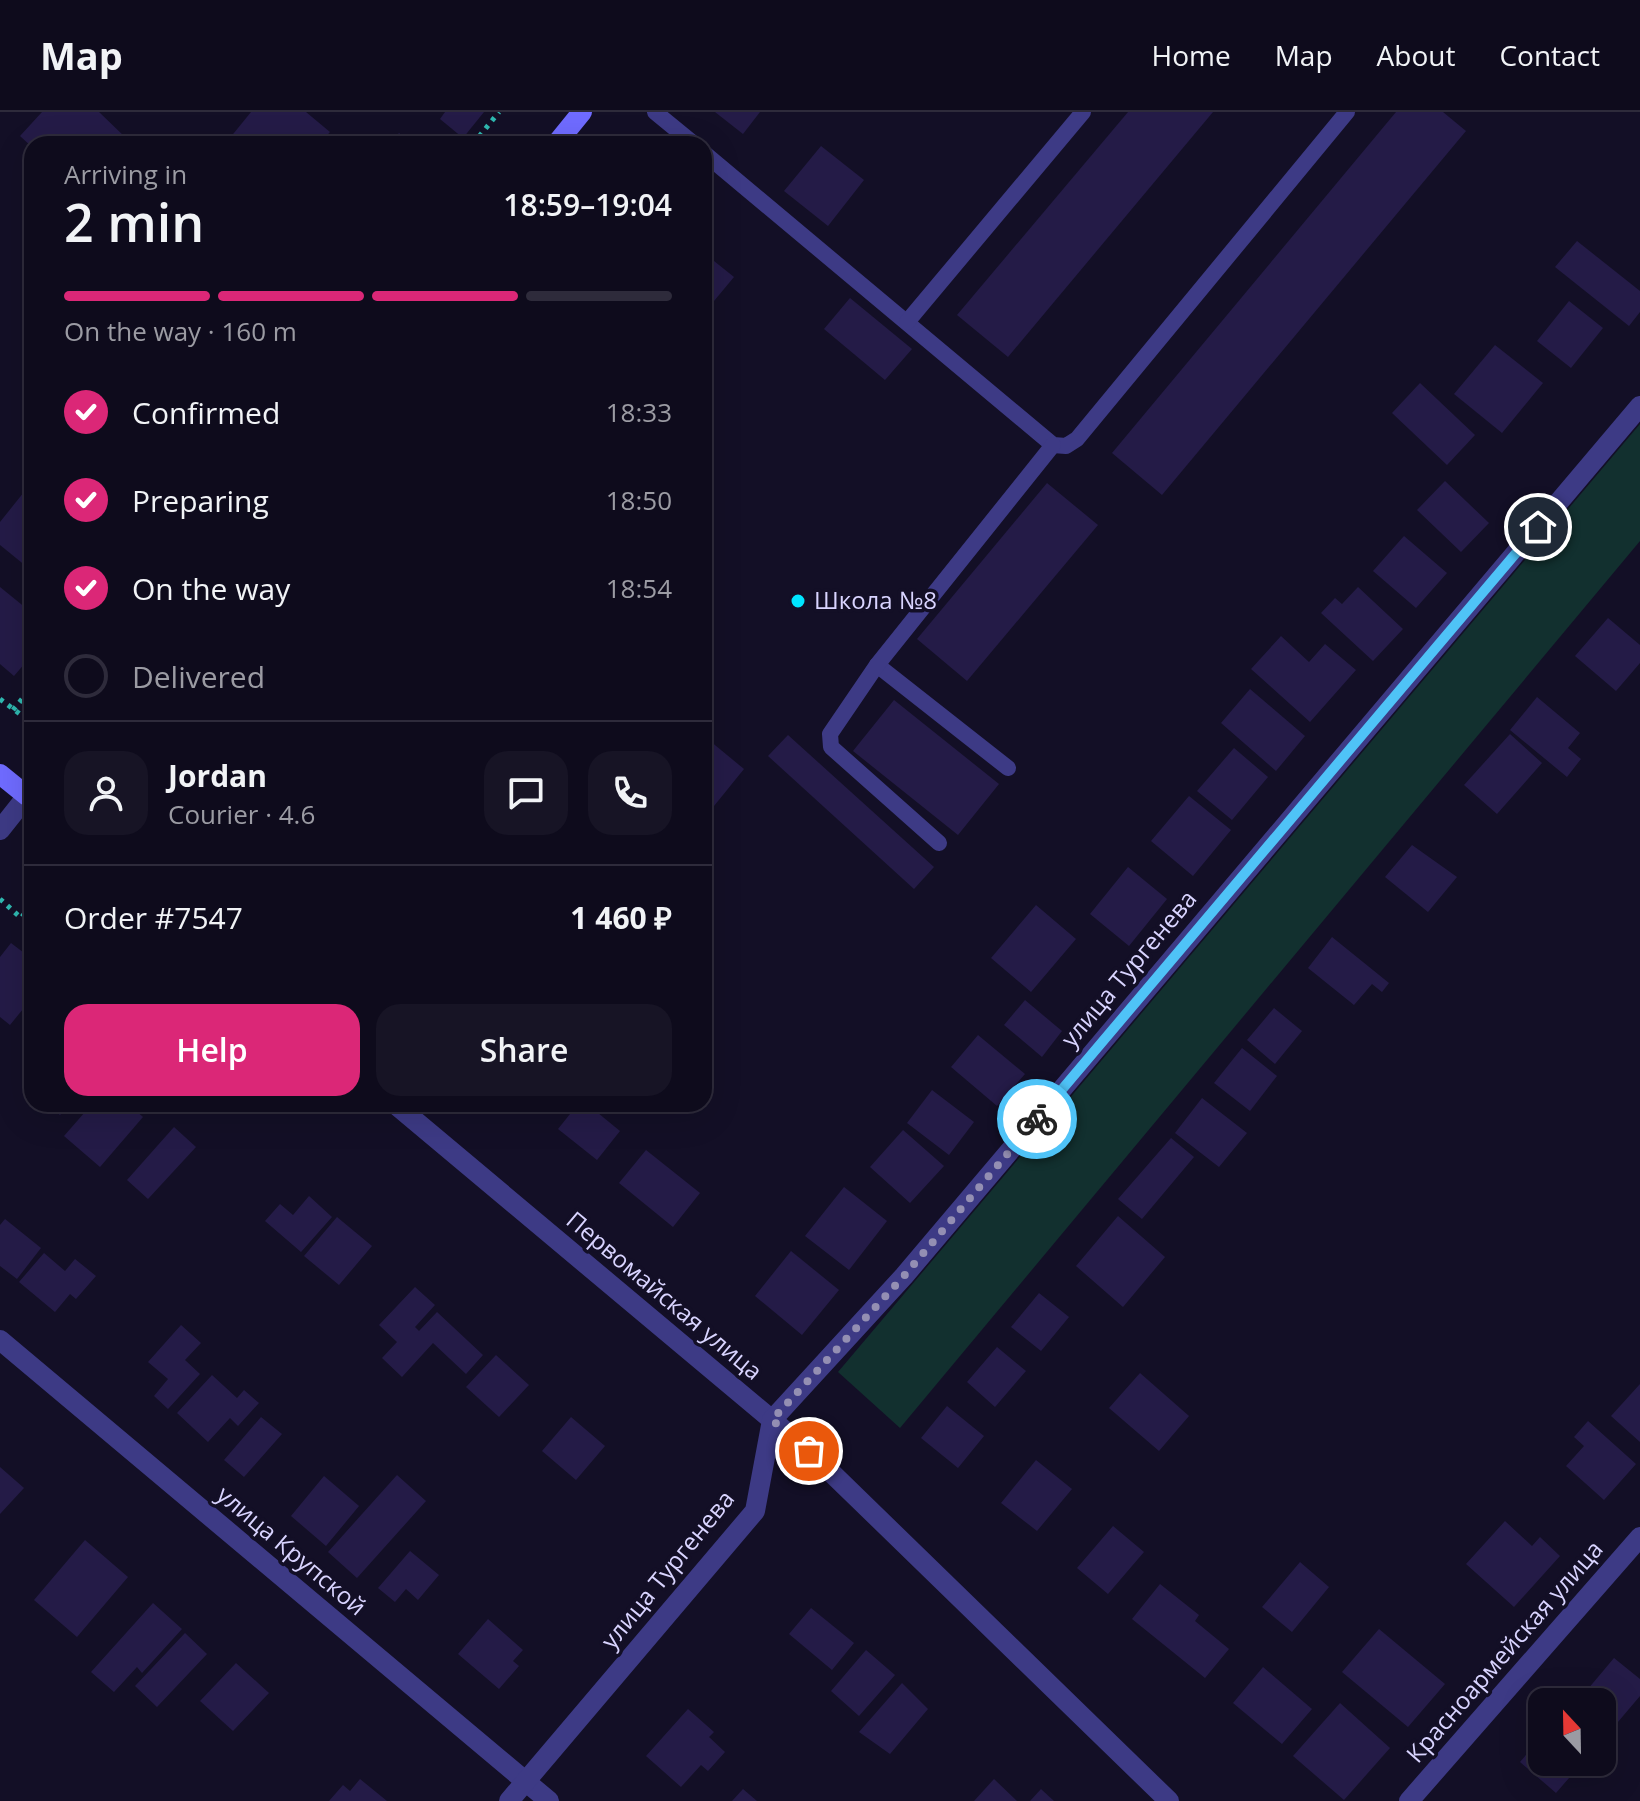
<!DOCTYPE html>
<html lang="en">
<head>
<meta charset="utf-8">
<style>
  :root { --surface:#0e0b1c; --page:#171425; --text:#f1f3f6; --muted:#9b9ba3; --line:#2e2b3b; --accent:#db2777 }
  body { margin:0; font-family:"Open Sans",sans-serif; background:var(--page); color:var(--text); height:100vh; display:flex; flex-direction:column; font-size:30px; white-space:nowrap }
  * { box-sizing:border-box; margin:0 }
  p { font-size:26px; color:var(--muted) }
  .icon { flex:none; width:44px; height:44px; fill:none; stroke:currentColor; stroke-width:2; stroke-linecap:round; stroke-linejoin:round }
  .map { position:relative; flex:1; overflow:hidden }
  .sheet { position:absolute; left:24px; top:24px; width:688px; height:976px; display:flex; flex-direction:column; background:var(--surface); border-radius:24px; box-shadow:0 8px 32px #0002,0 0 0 2px var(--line) }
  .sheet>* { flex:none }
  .needle { width:52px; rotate:338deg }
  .fabs { position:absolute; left:1528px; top:1576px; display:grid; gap:16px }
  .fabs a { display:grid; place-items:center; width:88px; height:88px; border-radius:16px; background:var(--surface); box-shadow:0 8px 32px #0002,0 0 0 2px var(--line); font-size:40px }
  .pin { position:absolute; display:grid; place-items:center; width:68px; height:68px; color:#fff; margin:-34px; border:4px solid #fff; border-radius:50%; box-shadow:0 2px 8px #0007 }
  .courier { position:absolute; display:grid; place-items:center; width:80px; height:80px; margin:-40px; border:6px solid #4fc3f7; border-radius:50%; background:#fff; color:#222; box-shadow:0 2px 10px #0007 }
  .overview em { font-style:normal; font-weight:600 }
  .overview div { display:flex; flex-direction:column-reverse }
  .overview { display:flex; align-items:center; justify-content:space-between; height:136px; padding:0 40px }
  h1 { font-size:52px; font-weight:600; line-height:60px }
  .bar { display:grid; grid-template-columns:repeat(4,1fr); gap:12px 8px; align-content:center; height:96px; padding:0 40px }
  .bar i { height:10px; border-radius:6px; background:var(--line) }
  .bar .current { background:var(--accent) }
  .bar p { grid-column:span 4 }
  .line { display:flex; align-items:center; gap:20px; padding:0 40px; border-top:2px solid var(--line) }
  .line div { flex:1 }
  .round { display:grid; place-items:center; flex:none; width:84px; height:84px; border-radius:24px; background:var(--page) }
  ol { padding:0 40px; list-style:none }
  li { display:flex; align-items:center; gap:24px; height:88px }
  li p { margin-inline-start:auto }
  li .icon { padding:8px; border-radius:50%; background:var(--accent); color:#fff; stroke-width:4 }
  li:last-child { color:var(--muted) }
  li i { width:44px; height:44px; border:4px solid var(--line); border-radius:50% }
  .action { display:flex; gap:16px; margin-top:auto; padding:16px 40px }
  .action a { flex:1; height:92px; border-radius:24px; background:var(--accent); color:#fff; font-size:32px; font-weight:600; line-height:92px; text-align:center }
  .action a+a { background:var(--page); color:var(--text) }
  header { display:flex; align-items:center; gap:48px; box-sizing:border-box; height:112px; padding:0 40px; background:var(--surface); border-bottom:2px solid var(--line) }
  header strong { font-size:38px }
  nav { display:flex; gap:44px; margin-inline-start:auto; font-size:28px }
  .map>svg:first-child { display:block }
  .green { fill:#12302f }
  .building { fill:#241b47 }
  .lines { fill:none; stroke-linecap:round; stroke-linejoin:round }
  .path { stroke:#2fb8b0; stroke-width:5; stroke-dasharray:4 6; stroke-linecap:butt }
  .lane { stroke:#3d3a85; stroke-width:16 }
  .street { stroke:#3d3a85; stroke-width:20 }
  .secondary { stroke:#6f6bff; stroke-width:20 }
  .done { stroke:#948fb3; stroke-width:8; stroke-dasharray:0 14.4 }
  .route { stroke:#4fc3f7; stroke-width:10 }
  .poi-dot { fill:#00e5ff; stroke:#130f26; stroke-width:3 }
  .labels { text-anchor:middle; stroke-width:7; stroke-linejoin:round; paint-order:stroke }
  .poi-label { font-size:24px; fill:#d9d4ff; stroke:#130f26; text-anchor:start }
  .street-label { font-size:24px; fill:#d9d4ff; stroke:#130f26 }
</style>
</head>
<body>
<header>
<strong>Map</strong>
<nav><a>Home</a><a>Map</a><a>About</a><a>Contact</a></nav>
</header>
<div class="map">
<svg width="1640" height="1689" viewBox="0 0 1640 1689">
  <rect width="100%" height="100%" fill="#130f26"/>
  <path class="green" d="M1640 312V429L900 1316 838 1260Z"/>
  <g class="building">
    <path d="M42 0H99L126 26 120 32H32V35L20 24Z"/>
    <path d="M251 0H306L330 20 319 32H225Z"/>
    <path d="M445 0H484L463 26 440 7Z"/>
    <path d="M715 0H760L743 22Z"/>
    <path d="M1128 0H1213L1008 245 957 203Z"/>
    <path d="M1396 0H1443L1466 19 1162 383 1112 341Z"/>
    <path d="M399 21 413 32H390Z"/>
    <path d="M821 34 864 68 828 114 784 79Z"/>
    <path d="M1577 129 1640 179V200L1629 214 1555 155Z"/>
    <path d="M704 141 734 165 704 201Z"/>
    <path d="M850 186 912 237 885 268 824 217Z"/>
    <path d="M1569 189 1603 216 1571 256 1537 229Z"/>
    <path d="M1495 233 1543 271 1502 321 1454 282Z"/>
    <path d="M1420 271 1475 323 1447 353 1392 301Z"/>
    <path d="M1445 369 1489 411 1461 440 1417 398Z"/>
    <path d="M32 370V459L0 433V410Z"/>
    <path d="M1047 371 1098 413 967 569 917 527Z"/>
    <path d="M1404 424 1447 461 1416 496 1373 459Z"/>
    <path d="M0 475 32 501V543L14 564 0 552Z"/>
    <path d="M1358 475 1403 517 1373 549 1321 501 1335 486 1342 492Z"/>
    <path d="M1608 506 1640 533V551L1616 579 1575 544Z"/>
    <path d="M1281 524 1309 550 1325 532 1356 558 1310 610 1251 557Z"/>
    <path d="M1250 577 1305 624 1276 659 1221 611Z"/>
    <path d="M1537 585 1580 621 1568 636 1581 647 1567 665 1510 618Z"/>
    <path d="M894 588 999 672 958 723 853 639Z"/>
    <path d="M1510 622 1542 651 1497 702 1464 673Z"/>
    <path d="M788 623 934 755 914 777 768 644Z"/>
    <path d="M704 624 744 657 714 694 704 686Z"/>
    <path d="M1234 636 1268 665 1232 708 1197 679Z"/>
    <path d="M1189 684 1231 718 1193 764 1151 729Z"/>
    <path d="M1412 733 1457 765 1428 800 1385 765Z"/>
    <path d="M1128 755 1167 787 1129 834 1090 802Z"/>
    <path d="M1036 793 1076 827 1031 880 991 846Z"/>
    <path d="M1332 825 1389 871 1382 880 1372 872 1354 893 1308 856Z"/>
    <path d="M11 831 32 847V886L10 913 0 905V845Z"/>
    <path d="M1025 888 1062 919 1042 945 1004 913Z"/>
    <path d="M1274 896 1302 919 1275 952 1247 928Z"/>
    <path d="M978 923 1025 962 997 994 951 955Z"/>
    <path d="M1242 936 1277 964 1250 999 1214 971Z"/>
    <path d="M932 978 974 1010 949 1043 907 1011Z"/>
    <path d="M1202 986 1247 1021 1219 1055 1175 1021Z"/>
    <path d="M46 992H70L60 1003Z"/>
    <path d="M92 992H128L143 1005 100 1055 64 1024Z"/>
    <path d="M578 992H587L620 1019 597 1048 558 1017Z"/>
    <path d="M174 1015 196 1035 148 1087 127 1068Z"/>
    <path d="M903 1018 944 1054 910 1091 870 1055Z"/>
    <path d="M1171 1026 1194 1045 1142 1107 1118 1087Z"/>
    <path d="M646 1038 700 1081 673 1115 619 1071Z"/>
    <path d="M844 1075 887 1109 849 1158 805 1124Z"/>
    <path d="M309 1084 332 1105 301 1140 265 1109 280 1092 293 1103Z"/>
    <path d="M1118 1104 1165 1145 1123 1195 1076 1154Z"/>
    <path d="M337 1105 372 1134 339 1173 304 1144Z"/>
    <path d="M5 1107 41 1136 17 1167 0 1154V1113Z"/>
    <path d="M791 1139 839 1178 802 1223 755 1184Z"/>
    <path d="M44 1141 65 1159 75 1147 96 1164 76 1187 70 1182 55 1200 19 1170Z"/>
    <path d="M415 1175 435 1193 415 1215 419 1219 437 1200 483 1243 466 1262 433 1231 402 1265 382 1246 397 1230 379 1213Z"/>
    <path d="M1039 1181 1069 1205 1041 1239 1011 1215Z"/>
    <path d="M181 1213 201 1231 185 1248 200 1262 168 1297 154 1284 168 1267 148 1250Z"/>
    <path d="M997 1235 1026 1259 995 1295 967 1270Z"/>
    <path d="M496 1243 529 1273 499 1305 466 1275Z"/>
    <path d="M1140 1261 1189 1304 1159 1339 1109 1296Z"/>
    <path d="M212 1263 237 1286 244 1278 259 1291 238 1314 230 1306 208 1330 177 1301Z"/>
    <path d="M1640 1272V1330L1611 1304Z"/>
    <path d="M947 1294 984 1324 958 1356 921 1326Z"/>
    <path d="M261 1305 282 1322 244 1365 224 1348Z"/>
    <path d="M571 1305 605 1334 576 1368 542 1339Z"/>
    <path d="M1588 1309 1636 1352 1604 1388 1566 1354 1584 1334 1574 1325Z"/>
    <path d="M1036 1348 1072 1377 1037 1419 1001 1391Z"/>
    <path d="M0 1355 24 1376 0 1402Z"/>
    <path d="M397 1363 426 1389 357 1466 328 1440Z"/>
    <path d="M324 1364 359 1394 326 1434 291 1404Z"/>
    <path d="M1505 1409 1532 1434 1540 1425 1560 1444 1514 1495 1466 1452Z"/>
    <path d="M1113 1414 1144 1440 1108 1482 1077 1456Z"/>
    <path d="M85 1428 128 1465 77 1525 34 1488Z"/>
    <path d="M410 1439 439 1463 418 1488 406 1477 395 1490 378 1476Z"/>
    <path d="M1300 1450 1329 1475 1292 1520 1262 1495Z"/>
    <path d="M1160 1472 1199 1503 1195 1509 1229 1537 1205 1566 1132 1507Z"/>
    <path d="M153 1491 182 1517 142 1561 137 1555 114 1580 91 1560Z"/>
    <path d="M811 1496 854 1531 832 1558 789 1522Z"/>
    <path d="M488 1507 523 1538 513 1549 519 1554 499 1577 458 1542Z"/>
    <path d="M1379 1517 1445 1572 1408 1615 1342 1560Z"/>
    <path d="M185 1521 207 1542 157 1595 135 1574Z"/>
    <path d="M866 1538 895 1563 859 1604 831 1579Z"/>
    <path d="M1614 1546 1640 1567V1584L1612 1617 1602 1609V1590H1577Z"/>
    <path d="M236 1551 269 1581 233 1619 200 1589Z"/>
    <path d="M1263 1555 1312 1597 1282 1632 1233 1591Z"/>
    <path d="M902 1571 928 1597 890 1642 859 1620Z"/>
    <path d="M1340 1591 1390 1636 1344 1688 1293 1644Z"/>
    <path d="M688 1597 714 1620 709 1625 725 1640 708 1659 701 1653 681 1675 646 1644Z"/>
    <path d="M1542 1624V1650H1583L1556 1681 1520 1650Z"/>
    <path d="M360 1667 387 1689H329L343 1673 350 1679Z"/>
    <path d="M994 1667 1017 1689H974Z"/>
    <path d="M743 1677 757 1689H732Z"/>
    <path d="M1041 1677 1054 1689H1030Z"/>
  </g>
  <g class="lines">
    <g class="path">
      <path d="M473 32 499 0"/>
      <path d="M0 587 32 611"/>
      <path d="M13 598 32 575"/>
      <path d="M0 787 21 806 32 792"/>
    </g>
    <g class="lane">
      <path d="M655 0 694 32"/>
      <path d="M704 41 1053 333 1066 334 1077 327 1347 0"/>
      <path d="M907 210 1083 0"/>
      <path d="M877 553 1008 656"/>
      <path d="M939 731 831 635 830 622 877 553 1053 333"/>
    </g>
    <g class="street">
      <path d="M0 718 27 684 32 688"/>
      <path d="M395 992 809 1339 1169 1689"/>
      <path d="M0 1228 549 1689"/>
      <path d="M509 1689 755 1399 772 1308 904 1164 1640 294"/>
      <path d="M1409 1689 1640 1425"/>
    </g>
    <g class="secondary">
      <path d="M556 32 582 0"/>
      <path d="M0 662 27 684 32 677"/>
    </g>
  </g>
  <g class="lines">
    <path class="done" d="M809 1339 772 1308 904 1164 1037 1007"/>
    <path class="route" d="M1037 1007 1538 415"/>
  </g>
  <circle class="poi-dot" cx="798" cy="489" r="8"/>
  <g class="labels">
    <g class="poi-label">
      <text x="814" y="497">Школа №8</text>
    </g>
    <g class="street-label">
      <text transform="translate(1129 857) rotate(-50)" y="8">улица Тургенева</text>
      <text transform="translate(664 1184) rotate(40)" y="8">Первомайская улица</text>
      <text transform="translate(291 1439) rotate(40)" y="8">улица Крупской</text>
      <text transform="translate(668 1458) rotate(-51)" y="8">улица Тургенева</text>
      <text transform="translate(1505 1540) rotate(-49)" y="8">Красноармейская улица</text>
    </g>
  </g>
</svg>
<div class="fabs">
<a><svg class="needle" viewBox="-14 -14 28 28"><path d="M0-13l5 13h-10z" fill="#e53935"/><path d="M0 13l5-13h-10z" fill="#9b9ba3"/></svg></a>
</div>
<div class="pin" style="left:809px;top:1339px;background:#ea580c"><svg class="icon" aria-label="bag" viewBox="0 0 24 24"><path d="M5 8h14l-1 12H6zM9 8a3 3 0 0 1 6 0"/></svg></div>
<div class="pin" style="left:1538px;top:415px;background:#1f2937"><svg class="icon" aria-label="home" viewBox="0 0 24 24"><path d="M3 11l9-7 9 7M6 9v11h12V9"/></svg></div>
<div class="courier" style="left:1037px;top:1007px"><svg class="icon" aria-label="bike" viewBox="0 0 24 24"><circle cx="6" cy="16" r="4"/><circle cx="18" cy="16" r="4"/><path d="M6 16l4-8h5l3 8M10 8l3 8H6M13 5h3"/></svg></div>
<section class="sheet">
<div class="overview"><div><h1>2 min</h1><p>Arriving in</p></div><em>18:59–19:04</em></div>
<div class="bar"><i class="current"></i><i class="current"></i><i class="current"></i><i></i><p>On the way · 160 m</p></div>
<ol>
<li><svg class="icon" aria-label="check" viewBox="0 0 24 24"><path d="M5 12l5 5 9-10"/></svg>Confirmed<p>18:33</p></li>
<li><svg class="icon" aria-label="check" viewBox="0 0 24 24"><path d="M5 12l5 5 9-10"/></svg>Preparing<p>18:50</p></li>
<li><svg class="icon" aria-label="check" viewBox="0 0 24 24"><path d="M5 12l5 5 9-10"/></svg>On the way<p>18:54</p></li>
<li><i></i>Delivered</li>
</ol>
<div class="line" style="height:144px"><a class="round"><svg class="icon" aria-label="person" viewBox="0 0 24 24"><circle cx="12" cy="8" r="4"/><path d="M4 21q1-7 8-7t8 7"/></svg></a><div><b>Jordan</b><p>Courier · 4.6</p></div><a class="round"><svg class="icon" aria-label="chat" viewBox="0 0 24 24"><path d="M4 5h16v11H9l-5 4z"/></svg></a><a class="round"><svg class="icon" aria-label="phone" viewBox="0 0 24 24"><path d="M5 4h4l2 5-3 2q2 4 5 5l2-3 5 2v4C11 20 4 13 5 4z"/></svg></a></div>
<div class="line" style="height:104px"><div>Order #7547</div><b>1 460 ₽</b></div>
<div class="action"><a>Help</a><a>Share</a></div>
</section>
</div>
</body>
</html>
